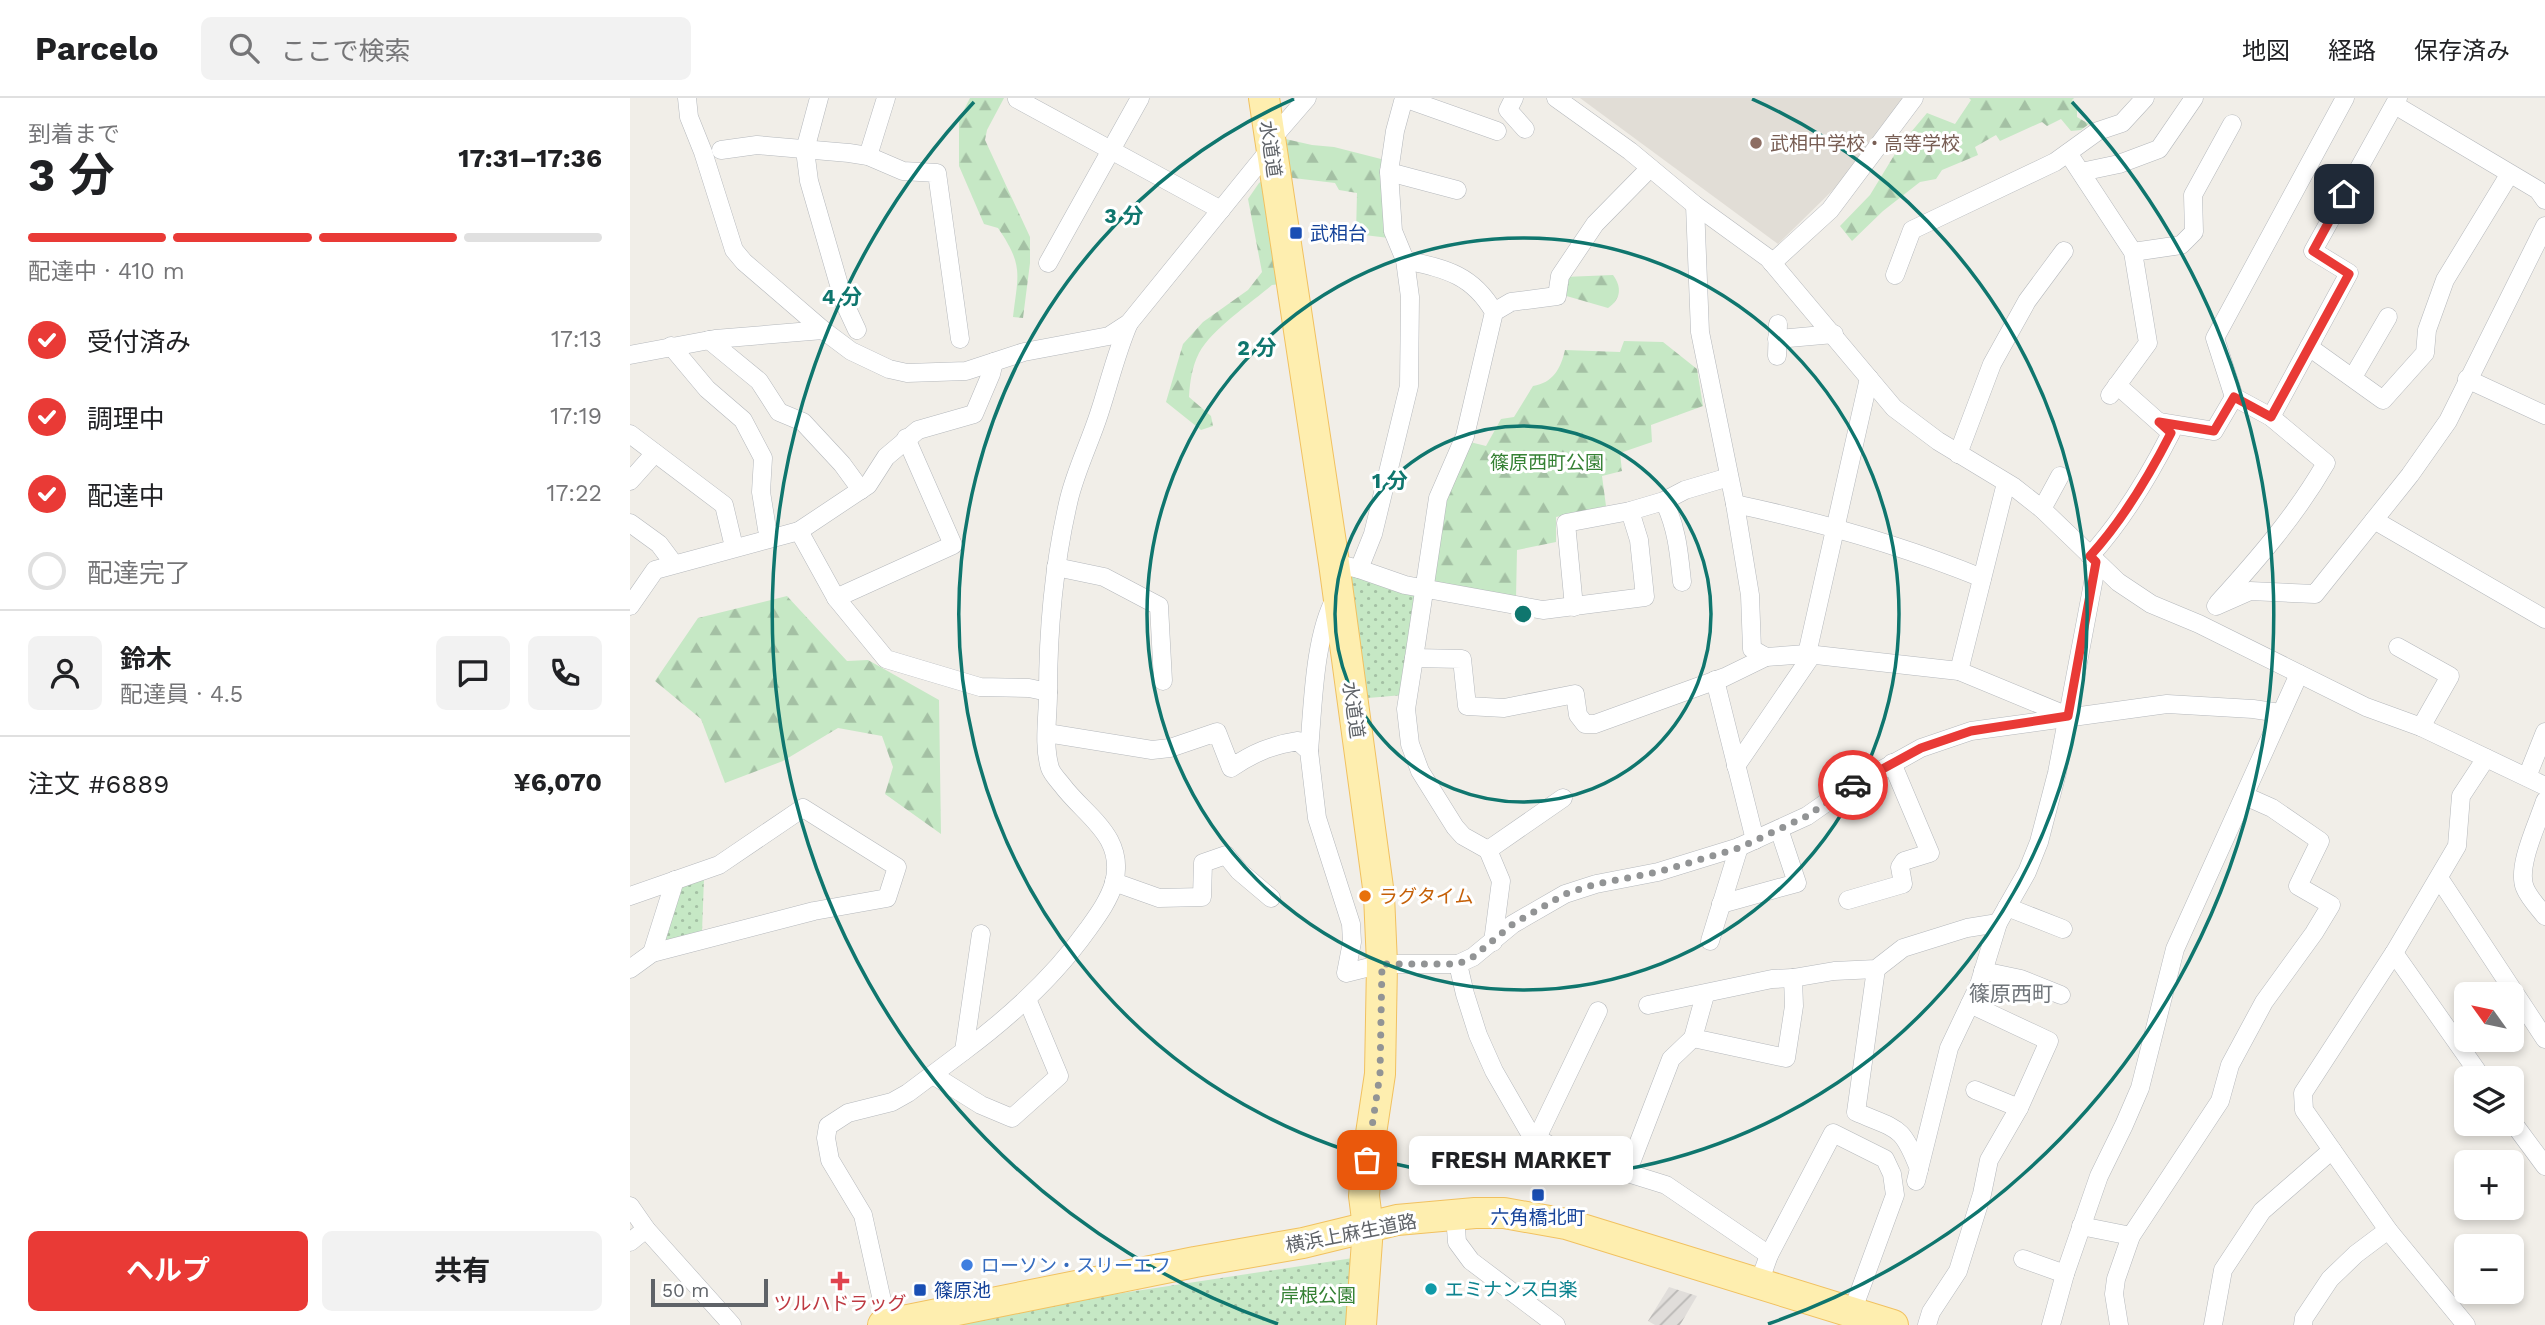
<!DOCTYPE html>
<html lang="ja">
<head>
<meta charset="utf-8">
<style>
  :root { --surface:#fff; --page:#f2f2f2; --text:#202124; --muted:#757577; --line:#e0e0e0; --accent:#e93a36 }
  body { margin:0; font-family:"Work Sans","Noto Sans JP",sans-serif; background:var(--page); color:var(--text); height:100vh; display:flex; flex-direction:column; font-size:26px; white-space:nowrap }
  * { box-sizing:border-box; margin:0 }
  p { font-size:23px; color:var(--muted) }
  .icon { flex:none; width:38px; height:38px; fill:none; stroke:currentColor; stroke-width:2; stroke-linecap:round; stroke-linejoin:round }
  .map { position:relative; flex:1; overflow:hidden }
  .drawer { display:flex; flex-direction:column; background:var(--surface); width:630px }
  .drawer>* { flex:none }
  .needle { width:46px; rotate:303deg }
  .tools { position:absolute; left:1824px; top:884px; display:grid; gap:14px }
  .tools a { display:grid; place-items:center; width:70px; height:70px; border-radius:10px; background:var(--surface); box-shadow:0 4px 10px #0003; font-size:35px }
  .scale { position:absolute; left:21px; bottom:18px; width:117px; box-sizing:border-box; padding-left:7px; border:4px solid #5f6368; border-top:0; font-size:19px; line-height:24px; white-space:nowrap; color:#5f6368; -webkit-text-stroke:5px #fff; paint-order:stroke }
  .pin { position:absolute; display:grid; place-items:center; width:60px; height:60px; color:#fff; margin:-30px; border-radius:14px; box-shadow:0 4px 10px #0006 }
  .courier { position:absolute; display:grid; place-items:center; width:70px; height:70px; margin:-35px; border:5px solid #e93a36; border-radius:50%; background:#fff; color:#222; box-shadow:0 2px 9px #0007 }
  .bubble { position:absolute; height:49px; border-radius:10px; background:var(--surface); box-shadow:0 4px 10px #0003; font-size:23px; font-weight:700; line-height:49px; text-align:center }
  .head em { font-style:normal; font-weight:700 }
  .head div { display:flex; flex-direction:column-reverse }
  .head { display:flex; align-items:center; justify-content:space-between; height:119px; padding:0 28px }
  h1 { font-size:46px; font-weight:700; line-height:52px }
  .bar { display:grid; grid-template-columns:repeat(4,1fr); gap:10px 7px; align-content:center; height:84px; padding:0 28px }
  .bar i { height:9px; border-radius:5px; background:var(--line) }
  .bar .on { background:var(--accent) }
  .bar p { grid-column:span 4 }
  .line { display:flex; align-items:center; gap:18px; padding:0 28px; border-top:2px solid var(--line) }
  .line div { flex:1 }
  .round { display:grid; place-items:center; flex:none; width:74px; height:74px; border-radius:10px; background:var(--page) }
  ol { padding:0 28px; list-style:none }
  li { display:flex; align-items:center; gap:21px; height:77px }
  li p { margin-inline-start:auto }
  li .icon { padding:7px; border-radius:50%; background:var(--accent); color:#fff; stroke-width:4 }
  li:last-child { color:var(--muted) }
  li i { width:38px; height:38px; border:4px solid var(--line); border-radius:50% }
  .cta { display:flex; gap:14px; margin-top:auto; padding:14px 28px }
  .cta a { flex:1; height:80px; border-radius:10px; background:var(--accent); color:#fff; font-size:28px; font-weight:700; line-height:80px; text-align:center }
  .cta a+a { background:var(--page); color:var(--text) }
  header { display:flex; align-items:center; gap:42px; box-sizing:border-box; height:98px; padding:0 35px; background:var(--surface); border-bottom:2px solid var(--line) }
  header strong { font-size:33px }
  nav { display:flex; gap:38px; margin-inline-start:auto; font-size:24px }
  .search { width:490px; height:63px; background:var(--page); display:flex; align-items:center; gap:18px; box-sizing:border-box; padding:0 24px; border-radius:10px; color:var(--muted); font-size:26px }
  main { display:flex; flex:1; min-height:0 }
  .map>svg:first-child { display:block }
  .industrial { fill:url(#industrial-furrows) }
  .education { fill:#e1ddd6 }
  .forest { fill:url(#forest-firs) }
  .park { fill:url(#park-dots) }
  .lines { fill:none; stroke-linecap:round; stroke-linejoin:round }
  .minor-casing { stroke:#b5b8bc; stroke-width:19 }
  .primary-casing { stroke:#f1c160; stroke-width:32 }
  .minor { stroke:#fff; stroke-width:18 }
  .primary { stroke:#feeeaf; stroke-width:30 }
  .done { stroke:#929495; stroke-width:7; stroke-dasharray:0 12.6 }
  .route { stroke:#e93a36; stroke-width:9 }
  .ring { fill:none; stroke:#0f766e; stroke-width:3.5 }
  .education-dot { fill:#8d6e63; stroke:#fff; stroke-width:2.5 }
  .transit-dot { fill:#1a4fb4; stroke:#fff; stroke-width:2.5 }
  .food-dot { fill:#e8710a; stroke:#fff; stroke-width:2.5 }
  .shop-dot { fill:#3f7fe0; stroke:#fff; stroke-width:2.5 }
  .health-dot { fill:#e0444e; stroke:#fff; stroke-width:2.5 }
  .culture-dot { fill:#0f9aa8; stroke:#fff; stroke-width:2.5 }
  .labels { text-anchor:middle; stroke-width:6; stroke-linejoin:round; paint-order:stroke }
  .education-label { font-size:19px; fill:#785e54; stroke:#fff; text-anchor:start }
  .street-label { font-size:19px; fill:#5f6368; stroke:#fff }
  .transit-label { font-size:19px; fill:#164399; stroke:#fff; text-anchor:start }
  .park-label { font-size:19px; fill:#358134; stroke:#fff }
  .food-label { font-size:19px; fill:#c56008; stroke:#fff; text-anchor:start }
  .shop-label { font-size:19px; fill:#366cbe; stroke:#fff; text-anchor:start }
  .culture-label { font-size:19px; fill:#0d838f; stroke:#fff; text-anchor:start }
  .health-label { font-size:19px; fill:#be3a42; stroke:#fff }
  .neighbourhood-label { font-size:21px; fill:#70757a; stroke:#fff }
  .centre { fill:#0f766e; stroke:#fff; stroke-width:3.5 }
  .ring-label { font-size:21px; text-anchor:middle; font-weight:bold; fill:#0f766e; stroke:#fff; stroke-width:6; stroke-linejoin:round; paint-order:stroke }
</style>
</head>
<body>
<header>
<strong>Parcelo</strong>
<div class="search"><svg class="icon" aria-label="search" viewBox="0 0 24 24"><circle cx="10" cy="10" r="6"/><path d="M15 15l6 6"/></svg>ここで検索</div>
<nav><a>地図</a><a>経路</a><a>保存済み</a></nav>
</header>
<main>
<section class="drawer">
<div class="head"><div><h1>3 分</h1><p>到着まで</p></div><em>17:31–17:36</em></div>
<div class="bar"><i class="on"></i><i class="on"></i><i class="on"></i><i></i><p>配達中 · 410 m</p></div>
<ol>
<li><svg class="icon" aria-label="check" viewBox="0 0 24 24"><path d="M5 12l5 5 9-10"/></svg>受付済み<p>17:13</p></li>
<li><svg class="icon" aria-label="check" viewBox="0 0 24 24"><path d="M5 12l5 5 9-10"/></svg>調理中<p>17:19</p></li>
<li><svg class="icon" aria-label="check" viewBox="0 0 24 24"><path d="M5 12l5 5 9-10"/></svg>配達中<p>17:22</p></li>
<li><i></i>配達完了</li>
</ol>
<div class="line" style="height:126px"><a class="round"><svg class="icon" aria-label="person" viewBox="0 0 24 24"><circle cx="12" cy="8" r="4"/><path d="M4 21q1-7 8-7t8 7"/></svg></a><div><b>鈴木</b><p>配達員 · 4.5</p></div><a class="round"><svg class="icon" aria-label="chat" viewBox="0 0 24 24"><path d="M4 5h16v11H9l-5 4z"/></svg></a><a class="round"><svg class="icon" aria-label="phone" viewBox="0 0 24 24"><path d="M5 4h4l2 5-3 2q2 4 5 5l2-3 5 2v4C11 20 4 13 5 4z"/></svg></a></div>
<div class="line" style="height:91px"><div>注文 #6889</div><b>¥6,070</b></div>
<div class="cta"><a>ヘルプ</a><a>共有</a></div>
</section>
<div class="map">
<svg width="1915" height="1227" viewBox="0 0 1915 1227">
  <defs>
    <pattern id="industrial-furrows" width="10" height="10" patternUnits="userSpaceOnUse" patternTransform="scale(1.75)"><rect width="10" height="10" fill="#e0ddda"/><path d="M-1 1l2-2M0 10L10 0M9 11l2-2" fill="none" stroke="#b9b7b5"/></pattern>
    <pattern id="forest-firs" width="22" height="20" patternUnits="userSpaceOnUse" patternTransform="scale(1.75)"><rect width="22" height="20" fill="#c6e8c5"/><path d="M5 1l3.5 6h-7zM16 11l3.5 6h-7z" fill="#a4c0a4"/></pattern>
    <pattern id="park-dots" width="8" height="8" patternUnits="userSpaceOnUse" patternTransform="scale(1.75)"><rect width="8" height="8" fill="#c6e8c5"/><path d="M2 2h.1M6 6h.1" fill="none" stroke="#a4c0a4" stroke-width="1.8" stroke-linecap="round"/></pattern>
  </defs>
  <rect width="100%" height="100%" fill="#f1eee8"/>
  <path class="industrial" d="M1039 1189 1067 1198 1050 1227H1025L1018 1223Z"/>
  <path class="education" d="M950 0H1275L1205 90 1148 146Z"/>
  <g class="forest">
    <path d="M340 0H374L357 32 355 42 400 139V165L393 220 383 219C388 176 394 168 368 130L354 126 329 68V22Z"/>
    <path d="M1339 0H1444L1442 2 1447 9V19L1459 26 1451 32 1441 33 1431 21 1417 28 1412 24 1370 43 1366 37 1345 49 1348 57 1312 72 1306 81 1290 84 1253 113 1222 143 1210 128 1240 97 1271 46 1297 15 1325 26 1341 2Z"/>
    <path d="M651 40 682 47 704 49 755 62 759 140 726 136 727 95 709 92 705 85 655 79Z"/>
    <path d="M635 81 651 186 642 187C621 205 582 231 569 255 562 269 560 283 559 299L581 318 583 328 571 332 536 304 553 246 573 224 618 192 632 174 618 101 629 85Z"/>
    <path d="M983 177C992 189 991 201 978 210L933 197 934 179Z"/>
    <path d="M994 243 1033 244 1067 271 1073 308 1021 327 1022 344 990 355 992 373 972 378 976 408 926 419V444L887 452 886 500 802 486 815 401 840 344 856 348 871 321 884 319 903 288C923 285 931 270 935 252L990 254Z"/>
    <path d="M157 498 217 563 238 562 309 602 311 736 255 696 263 669 252 638 208 630 153 663 95 685 71 621 25 583 68 520Z"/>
  </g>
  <g class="park">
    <path d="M720 475 788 496 773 597 738 600Z"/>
    <path d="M74 780 72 834 32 845 49 790Z"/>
    <path d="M723 1160 716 1227H317L342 1218Z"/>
  </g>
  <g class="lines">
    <g class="minor-casing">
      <g id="minor">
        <path d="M57 0 59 19 73 54 104 152 114 164 193 232 221 253 259 271 277 275 336 273 394 254 479 238 499 225 641 50"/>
        <path d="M189 0 175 52 179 83 214 204 227 232"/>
        <path d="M774 0 867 33"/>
        <path d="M884 0 878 12 895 31"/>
        <path d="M926 0 1000 53 1065 107 1138 160 1264 310 1308 343 1384 389 1412 411 1488 484 1521 506 1569 526 1736 609 1791 629 1915 688"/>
        <path d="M387 1 591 112"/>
        <path d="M1765 7 1908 92 1915 102"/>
        <path d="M639 44 677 0"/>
        <path d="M91 52 127 47 219 55 238 58 273 73 307 75 330 241"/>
        <path d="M1438 55 1503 154 1518 245 1480 297"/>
        <path d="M238 58 256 0"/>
        <path d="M759 74 827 92"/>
        <path d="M1451 74 1489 66 1529 51 1564 0"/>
        <path d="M1065 107 1070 234 1105 406 1120 497 1122 551 1136 559 1177 556 1329 573 1438 618"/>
        <path d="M1503 154 1551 147 1564 134 1563 97 1602 26"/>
        <path d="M775 162C815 171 842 176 864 214L835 338 808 400 784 560 832 561 837 608 874 610 945 596 948 617 955 626H965L1095 579 1136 559"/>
        <path d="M418 165 510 0"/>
        <path d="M1142 165 1200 112 1284 0"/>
        <path d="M1265 177 1282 132 1425 64 1468 33 1492 25 1515 0"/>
        <path d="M864 214 881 204 927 198 930 178 965 126 1020 70"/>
        <path d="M1147 241 1204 236"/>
        <path d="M79 242 129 283 149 314 173 324 212 366 231 392"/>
        <path d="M41 248 77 291 113 322 133 360 131 394 137 431 142 439"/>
        <path d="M1679 249 1753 302 1795 255 1797 232 1815 182 1879 77"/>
        <path d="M0 257 85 241 193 232"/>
        <path d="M1147 258 1148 226"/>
        <path d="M1723 279 1758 219"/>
        <path d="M1837 281 1915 317"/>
        <path d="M1604 299 1585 240 1715 0"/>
        <path d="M1641 319 1719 175 1683 153 1768 0"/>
        <path d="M1529 324 1584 333 1604 299 1641 319 1696 365C1666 417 1628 461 1588 505"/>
        <path d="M0 336 94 407 104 449"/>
        <path d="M1328 356 1362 266 1397 203 1434 153"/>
        <path d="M0 383 25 355"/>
        <path d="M1034 403C1047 430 1049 455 1052 484"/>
        <path d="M1105 406C1190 424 1271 447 1352 480"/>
        <path d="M1412 411 1430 378"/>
        <path d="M1744 422 1915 521"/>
        <path d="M0 425 29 446 44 466"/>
        <path d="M169 433 206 500 256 561 350 589 399 590 418 594"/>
        <path d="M1460 458C1493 422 1519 378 1541 335L1487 287"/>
        <path d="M704 465 729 471 743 436 779 288 780 199 775 162 763 133 759 74 765 33 774 0"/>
        <path d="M426 469 474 479 529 508 533 583"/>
        <path d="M729 471 775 487 913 512 1015 499 1009 442 1000 413"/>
        <path d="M206 500 323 447 276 340"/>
        <path d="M0 508 25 472 169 433 238 387 256 359 288 332 344 316 361 276 364 264"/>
        <path d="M1586 508 1620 493 1685 496 1780 377 1818 323 1915 128"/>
        <path d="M944 509 936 425 1000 413 1034 403 1055 392 1099 379"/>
        <path d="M1768 549 1820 578 1791 629"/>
        <path d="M1177 556 1239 280"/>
        <path d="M784 560 776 611 780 646 790 673 825 729 833 738 858 752 871 783 863 844"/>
        <path d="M1329 573 1376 385"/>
        <path d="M1085 582 1125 742"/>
        <path d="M417 635 522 652 540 650 587 634 601 670C623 655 642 647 668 643L679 653 687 720 721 826 722 844 716 875 752 866H828L843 859 883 826 935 796 966 786 1028 774 1109 749 1177 718 1210 695 1291 650 1341 633 1537 606 1623 611 1650 615"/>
        <path d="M679 653C683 607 684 538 706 499"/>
        <path d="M1106 668 1182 557"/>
        <path d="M1897 679 1915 634"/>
        <path d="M1915 703C1908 725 1886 769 1895 790 1899 800 1908 809 1915 818"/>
        <path d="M858 752 933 700"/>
        <path d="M1809 780 1915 941"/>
        <path d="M484 784 529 800 572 799 573 765 596 757 609 773 641 800"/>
        <path d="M0 798 89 767 173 710 267 769 257 800 184 813 22 855 0 871"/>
        <path d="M1218 802 1273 786 1270 769 1274 763 1300 755 1262 665"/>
        <path d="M1091 806 1167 785 1149 731"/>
        <path d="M1377 809 1433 831"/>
        <path d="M1080 843 1109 749"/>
        <path d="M22 855 45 782"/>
        <path d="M1764 855 1852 980"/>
        <path d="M828 866 835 896 848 937 864 973 898 1032 907 1040 933 1055 1036 1087 1139 1157"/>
        <path d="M1246 871 1226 1014C1268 1032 1272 1027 1289 1071"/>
        <path d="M1353 873 1391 881 1431 897"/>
        <path d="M1075 897 1063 940 1156 960 1164 908 1163 880"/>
        <path d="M1018 907 1142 881 1163 880 1204 873 1246 871 1273 850 1337 830 1368 825"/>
        <path d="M334 953C381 918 424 879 458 831 468 817 479 802 484 785 496 738 455 718 432 687 428 682 422 676 420 670 413 647 418 619 418 596 418 530 424 465 439 401 446 372 460 344 469 316 479 286 486 255 499 225"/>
        <path d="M303 977 351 1007 382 1020 429 978 397 901"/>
        <path d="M1345 992 1389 1010"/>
        <path d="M1881 1022 1915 1068"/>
        <path d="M907 1040 968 913"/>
        <path d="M997 1075 1041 961 1063 940"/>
        <path d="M1286 1083 1319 950 1349 887 1368 825 1397 774 1409 744 1427 675 1467 464"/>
        <path d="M0 1108 16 1131 102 1227"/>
        <path d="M825 1117 827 1144 841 1163 926 1227"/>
        <path d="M1451 1128 1501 1138"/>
        <path d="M0 1144 16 1131"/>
        <path d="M1393 1161 1435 1176"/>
        <path d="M1129 1185 1139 1157 1203 1035 1255 1061 1262 1076 1265 1097 1222 1214"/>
        <path d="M257 1225 233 1117 200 1062 196 1040 198 1028 218 1015 262 1004 278 995 334 953 351 836"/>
        <path d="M1297 1227 1301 1214 1328 1173 1352 1096 1359 1062 1389 1010 1419 943 1340 906"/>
        <path d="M1421 1227 1435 1176 1469 1078 1494 1027 1510 990 1545 851 1669 576"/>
        <path d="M1489 1227 1484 1196 1486 1181 1501 1138 1590 1003 1600 967 1634 904 1684 835 1701 807 1668 788 1690 743 1642 710 1615 698"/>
        <path d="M1583 1227 1593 1172 1632 1113 1702 1052"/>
        <path d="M1673 1227 1674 1220 1700 1181 1726 1156 1758 1132"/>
        <path d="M1836 1227 1758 1132 1674 1012 1673 995 1764 855 1827 748 1831 698 1856 660"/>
      </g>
    </g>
    <g class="primary-casing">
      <g id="primary">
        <path d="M634 0 704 465 749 797 752 866 750 976 737 1062 734 1098 738 1129 731 1227"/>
        <path d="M253 1227 565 1164 673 1145 767 1122 845 1115H874L936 1126 1263 1227"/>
      </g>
    </g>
    <use href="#minor" class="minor"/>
    <use href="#primary" class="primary"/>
  </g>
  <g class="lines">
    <path class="done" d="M737 1062 750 976 752 866H828L843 859 883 826 935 796 966 786 1028 774 1109 750 1177 718 1223 687"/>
    <path class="route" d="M1223 687 1291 650 1341 633 1438 618 1466 464 1460 458C1493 422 1519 378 1541 335L1529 324 1584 333 1604 299 1641 319 1719 176 1683 153 1714 96"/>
  </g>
  <g class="ring">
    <circle cx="893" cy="516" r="188"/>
    <circle cx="893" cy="516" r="376"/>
    <path d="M1122 1A564 564 0 1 1 664 1"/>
    <path d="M648 1226A751 751 0 0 1 344 4M1442 4A751 751 0 0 1 1138 1226"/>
  </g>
  <circle class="education-dot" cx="1126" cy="45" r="7"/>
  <g class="transit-dot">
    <rect x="659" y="128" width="14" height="14" rx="3.5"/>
    <rect x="901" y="1090" width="14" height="14" rx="3.5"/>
    <rect x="283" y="1185" width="14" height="14" rx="3.5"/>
  </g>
  <circle class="food-dot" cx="735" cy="798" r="7"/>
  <circle class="shop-dot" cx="337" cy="1167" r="7"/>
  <path class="health-dot" d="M206.5 1172.5h7v7h7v7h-7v7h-7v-7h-7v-7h7z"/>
  <circle class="culture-dot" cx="801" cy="1191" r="7"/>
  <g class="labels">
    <g class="education-label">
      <text x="1140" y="52">武相中学校・高等学校</text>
    </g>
    <g class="street-label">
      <text transform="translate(641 51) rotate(82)" y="7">水道道</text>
      <text transform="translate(724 612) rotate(82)" y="7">水道道</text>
      <text transform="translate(721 1135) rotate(-11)" y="7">横浜上麻生道路</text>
    </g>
    <g class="transit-label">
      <text x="680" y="142">武相台</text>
      <text x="908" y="1126" text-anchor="middle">六角橋北町</text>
      <text x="304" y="1199">篠原池</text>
    </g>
    <g class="park-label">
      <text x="917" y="371">篠原西町公園</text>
      <text x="688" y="1204">岸根公園</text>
    </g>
    <g class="food-label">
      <text x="749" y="805">ラグタイム</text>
    </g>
    <g class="shop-label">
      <text x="351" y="1174">ローソン・スリーエフ</text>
    </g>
    <g class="culture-label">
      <text x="815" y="1198">エミナンス白楽</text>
    </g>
    <g class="health-label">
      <text x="210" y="1212">ツルハドラッグ</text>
    </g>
    <g class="neighbourhood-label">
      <text x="1381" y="903">篠原西町</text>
    </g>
  </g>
  <circle cx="893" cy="516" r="10" class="centre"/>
  <g class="ring-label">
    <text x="494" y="125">3 分</text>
    <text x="212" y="206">4 分</text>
    <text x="627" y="257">2 分</text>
    <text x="760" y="390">1 分</text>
  </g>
</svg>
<div class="tools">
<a><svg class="needle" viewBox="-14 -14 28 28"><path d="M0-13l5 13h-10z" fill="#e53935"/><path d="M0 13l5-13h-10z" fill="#757577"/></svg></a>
<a><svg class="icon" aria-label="layers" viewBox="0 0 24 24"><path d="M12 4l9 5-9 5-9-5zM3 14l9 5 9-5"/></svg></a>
<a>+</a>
<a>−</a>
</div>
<div class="scale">50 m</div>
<div class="pin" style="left:737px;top:1062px;background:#ea580c"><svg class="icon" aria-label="bag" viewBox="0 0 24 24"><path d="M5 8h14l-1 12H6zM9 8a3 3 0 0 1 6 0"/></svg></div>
<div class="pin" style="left:1714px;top:96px;background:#1f2937"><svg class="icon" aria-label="home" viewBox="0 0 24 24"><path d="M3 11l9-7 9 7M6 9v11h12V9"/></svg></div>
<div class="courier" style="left:1223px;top:687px"><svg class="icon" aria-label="car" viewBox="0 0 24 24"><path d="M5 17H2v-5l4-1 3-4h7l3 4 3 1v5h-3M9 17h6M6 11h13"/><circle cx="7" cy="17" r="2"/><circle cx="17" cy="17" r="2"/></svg></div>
<div class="bubble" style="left:779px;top:1038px;width:224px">FRESH MARKET</div>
</div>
</main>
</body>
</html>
